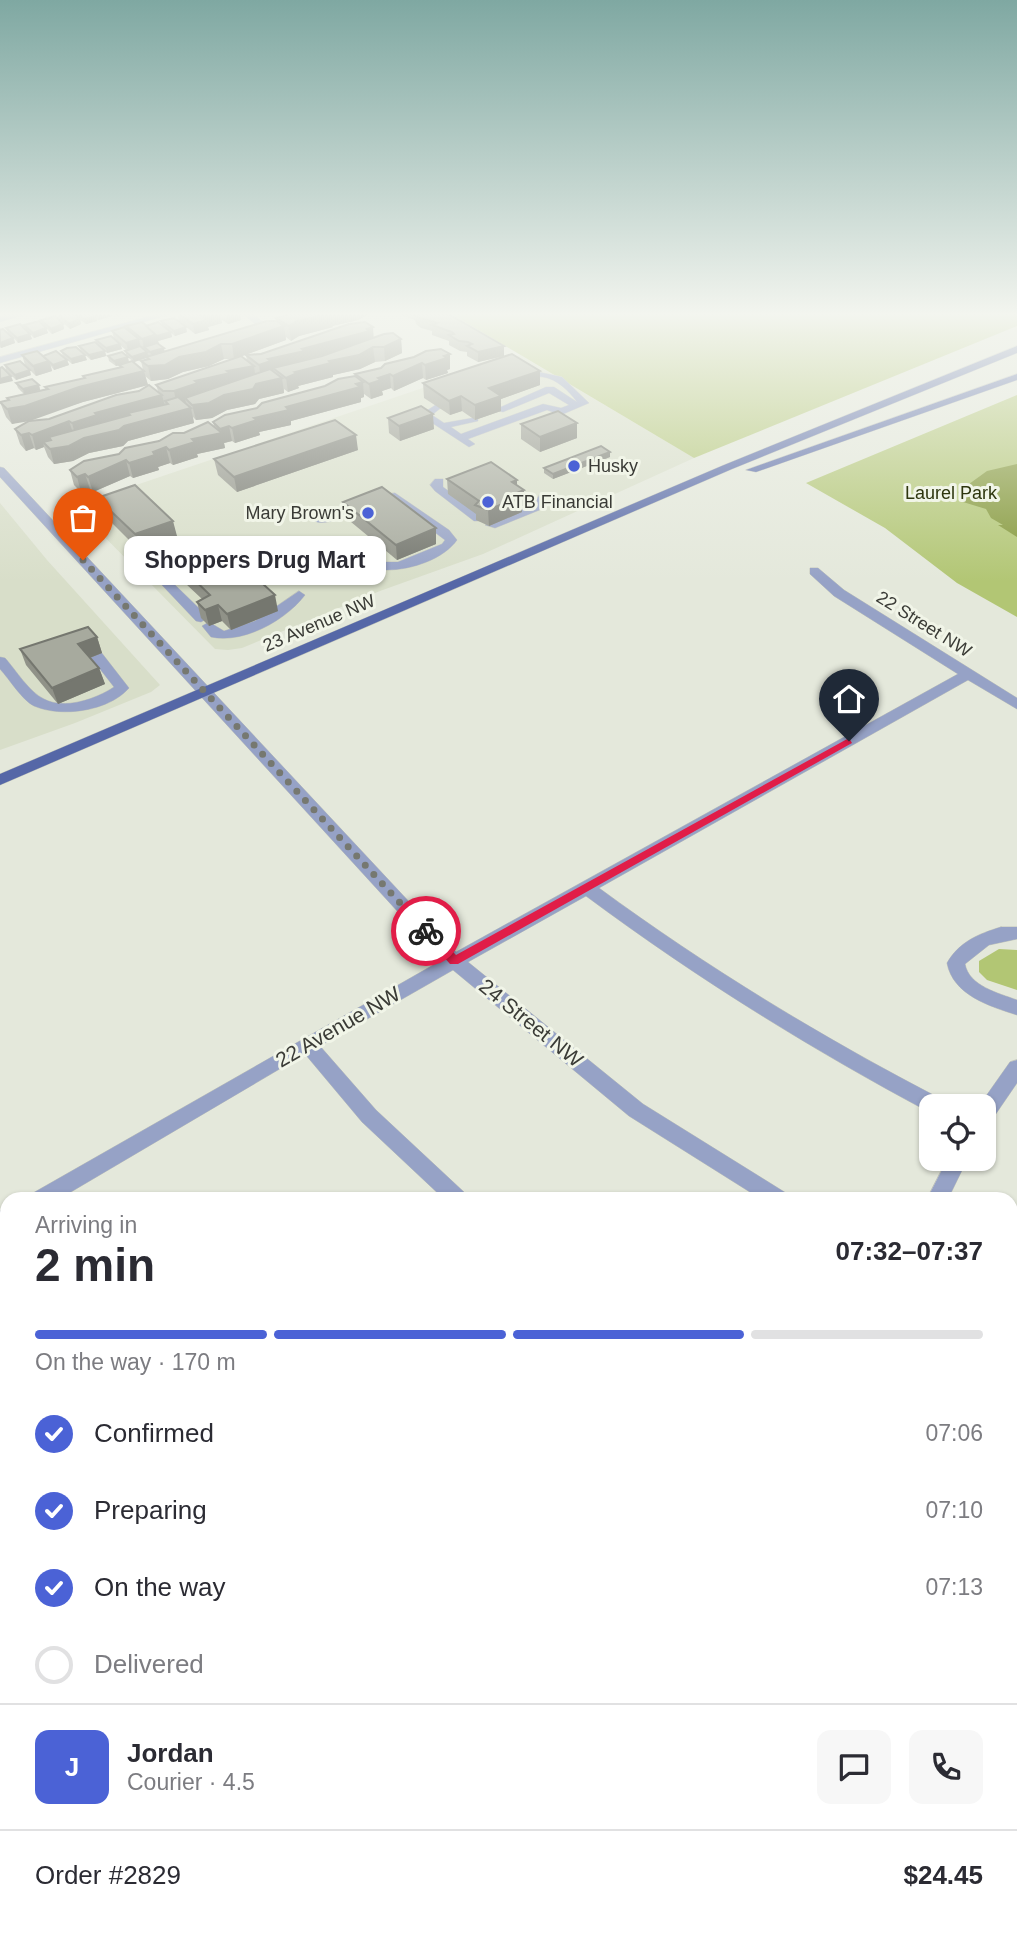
<!DOCTYPE html>
<html lang="en">
<head>
<meta charset="utf-8">
<style>
  :root { --surface:#fff; --page:#f7f7f7; --text:#2b2b33; --muted:#7c7c81; --line:#e1e1e2; --accent:#4b62d6 }
  body { margin:0; font-family:Helvetica,sans-serif; background:var(--page); color:var(--text); height:100vh; display:flex; flex-direction:column; font-size:26px; white-space:nowrap }
  * { box-sizing:border-box; margin:0 }
  p { font-size:23px; color:var(--muted) }
  .icon { flex:none; width:38px; height:38px; fill:none; stroke:currentColor; stroke-width:2; stroke-linecap:round; stroke-linejoin:round }
  .map { position:relative; flex:1; overflow:hidden }
  .panel { position:absolute; left:0px; top:1192px; width:1018px; height:744px; display:flex; flex-direction:column; background:var(--surface); border-radius:21px 21px 0 0; box-shadow:0 2px 5px #0004 }
  .panel>* { flex:none }
  .fabs { position:absolute; left:919px; top:1094px; display:grid; gap:14px }
  .fabs a { display:grid; place-items:center; width:77px; height:77px; border-radius:14px; background:var(--surface); box-shadow:0 2px 5px #0004; font-size:35px }
  .pin { position:absolute; display:grid; place-items:center; width:60px; height:60px; color:#fff; margin:-72px -30px; border-radius:50% 50% 50% 0; rotate:-45deg; box-shadow:0 0 7px #0007 }
  .pin .icon { rotate:45deg }
  .courier { position:absolute; display:grid; place-items:center; width:70px; height:70px; margin:-35px; border:5px solid #e11d48; border-radius:50%; background:#fff; color:#222; box-shadow:0 2px 9px #0007 }
  .bubble { position:absolute; height:49px; border-radius:14px; background:var(--surface); box-shadow:0 2px 5px #0004; font-size:23px; font-weight:600; line-height:49px; text-align:center }
  .headline em { font-style:normal; font-weight:600 }
  .headline div { display:flex; flex-direction:column-reverse }
  .headline { display:flex; align-items:center; justify-content:space-between; height:119px; padding:0 35px }
  h1 { font-size:46px; font-weight:600; line-height:52px }
  .bar { display:grid; grid-template-columns:repeat(4,1fr); gap:10px 7px; align-content:center; height:84px; padding:0 35px }
  .bar i { height:9px; border-radius:5px; background:var(--line) }
  .bar .on { background:var(--accent) }
  .bar p { grid-column:span 4 }
  .line { display:flex; align-items:center; gap:18px; padding:0 35px; border-top:2px solid var(--line) }
  .line div { flex:1 }
  .round { display:grid; place-items:center; flex:none; width:74px; height:74px; border-radius:14px; background:var(--page) }
  ol { padding:0 35px; list-style:none }
  li { display:flex; align-items:center; gap:21px; height:77px }
  li p { margin-inline-start:auto }
  li .icon { padding:7px; border-radius:50%; background:var(--accent); color:#fff; stroke-width:4 }
  li:last-child { color:var(--muted) }
  li i { width:38px; height:38px; border:4px solid var(--line); border-radius:50% }
  .map>svg:first-child { display:block }
  .built { fill:#d8dec9 }
  .green { fill:#b2c674 }
  .water { fill:#839738 }
  .lines { fill:none; stroke-linecap:round; stroke-linejoin:round }
  .minor-casing { stroke:#c2c5ba; stroke-width:1 }
  .major-casing { stroke:#c2c5ba; stroke-width:1 }
  .minor { fill:#96a2c6; fill-rule:evenodd }
  .major { fill:#5567a7; fill-rule:evenodd }
  .wall { fill:#909288 }
  .shaded-wall { fill:#75776f }
  .building { fill:#a7aa9e; stroke:#75776f; stroke-width:2 }
  .route { fill:#e11d48 }
  .done { stroke:#767870; stroke-width:7; stroke-dasharray:0 12.6 }
  .poi-dot { fill:#4b62d6; stroke:#f1f5e8; stroke-width:2.5 }
  .labels { text-anchor:middle; stroke-width:6; stroke-linejoin:round; paint-order:stroke }
  .far-poi-label { font-size:18px; fill:#3a3b36; stroke:#f1f5e8; text-anchor:start }
  .far-park-label { font-size:18px; fill:#2e360e; stroke:#f1f5e8 }
  .far-street-label { font-size:18px; fill:#3a3b36; stroke:#f1f5e8 }
  .street-label { font-size:21px; fill:#3a3b36; stroke:#f1f5e8 }
</style>
</head>
<body>
<div class="map">
<svg width="1017" height="1935" viewBox="0 0 1017 1935">
  <rect width="100%" height="100%" fill="#e4e8db"/>
  <g class="built">
    <path d="M520 355 694 458 483 554 380 591 242 648 228 650 215 649 74 506Z"/>
    <path d="M0 503 47 560 160 685 151 692 75 723 0 750Z"/>
  </g>
  <g class="green">
    <path d="M448 312H1017V326L694 458Z"/>
    <path d="M1017 395V617L957 583 885 528 806 483Z"/>
    <path d="M999 949 1017 950V990L987 980 979 972V961Z"/>
  </g>
  <path class="water" d="M1017 464V537L998 525H1003L991 518 986 509 963 502 958 492 987 471Z"/>
  <g class="lines">
    <g class="minor-casing">
      <g id="minor">
        <path d="M19 312H34L0 322V316Z"/>
        <path d="M165 312H179L0 363V357Z"/>
        <path d="M241 312H250L268 326 242 334V330L256 325Z"/>
        <path d="M534 371 562 377 589 403 561 415 547 410 468 439 475 444 469 447 420 415 437 404 442 407 432 415 444 423 478 417V421L451 427 461 434 543 404 561 408 569 405 549 393 503 412 494 410 546 387H554L577 402C569 391 557 379 543 377 534 376 527 381 520 376Z"/>
        <path d="M0 467 4 468 456 952 958 674 834 596 810 574V568H818L844 590 1017 698V709L968 680 599 888C708 968 823 1038 943 1100L946 1106H931L929 1112C809 1048 695 977 586 896L468 962 643 1104 786 1193 789 1199H761L629 1116 453 970 320 1046 376 1110 465 1193 468 1199H444L362 1122 305 1054 59 1199H30L33 1193 442 960 0 477Z"/>
        <path d="M435 479H443V487L482 515V521H474L435 491 430 485Z"/>
        <path d="M395 493 449 530 457 540C441 563 396 575 370 568V562H398L442 544 445 540 393 501C375 503 326 529 315 521L374 496Z"/>
        <path d="M540 494 550 497 542 509 495 528 485 525 534 504Z"/>
        <path d="M204 562 210 566 208 569 174 584 206 615 208 618 201 622 196 621 161 584 169 575Z"/>
        <path d="M299 591 305 595C286 620 244 644 211 637L202 626 209 622 224 631 255 621Z"/>
        <path d="M96 651 101 652 129 688C109 711 62 718 34 706 22 700 10 680 0 669V657L5 658C16 670 29 692 44 699 64 710 96 699 114 687L89 655Z"/>
        <path d="M1001 927H1017V939L989 945 965 964C969 986 998 993 1017 1000V1015C989 1006 953 995 947 963 959 942 978 934 1001 927Z"/>
        <path d="M1017 1060V1083L991 1121 984 1123V1106H979L1010 1062Z"/>
        <path d="M948 1158H968L948 1199H927Z"/>
        <path d="M7 1209V1229L0 1231V1211Z"/>
        <path d="M1012 1304 1017 1306V1326L1012 1324Z"/>
        <path d="M1012 1538 1017 1540V1565L1012 1563Z"/>
        <path d="M7 1647V1675L0 1678V1650Z"/>
        <path d="M0 1728 7 1730V1773L0 1770Z"/>
        <path d="M1017 1818V1851L1012 1853V1820Z"/>
        <path d="M58 1928H87L90 1935H60Z"/>
        <path d="M456 1928H489L487 1935H453Z"/>
        <path d="M924 1928H955L953 1935H921Z"/>
      </g>
    </g>
    <g class="major-casing">
      <g id="major">
        <path d="M1017 346V353L732 469 0 785V774L724 465Z"/>
        <path d="M1017 374V380L756 472 746 470Z"/>
      </g>
    </g>
    <use href="#minor" class="minor"/>
    <use href="#major" class="major"/>
  </g>
  <g class="wall">
    <path d="M74 312H111L112 316 98 320 96 318 97 321 86 324 79 319 81 324 70 329 59 319 58 314 75 315Z"/>
    <path d="M177 312H240L241 320 228 324 221 319 222 323 208 327 209 330 195 334 179 321Z"/>
    <path d="M297 312H367V315L358 320 332 326 333 327 299 336 291 341 286 337V340L234 359H224L209 366 183 372 168 379 151 381 145 376 148 385 83 402 12 424 6 417 0 402 7 400V398L24 394 18 388 16 383 39 385 40 390 30 393 46 389 45 387 84 378 83 376 120 368 119 365 116 366 109 361 108 356 129 362 143 370 141 361 147 359V358L134 362 126 356V350L121 346 122 349 107 353 105 351 106 356 91 360 81 351 79 346 96 343V340L114 339 112 331 127 329 126 326 162 325 161 321 187 332 175 336 171 333 172 337 158 341 159 344 164 351 276 321V318Z"/>
    <path d="M399 312H445L504 346V356L540 385 501 399V411L475 420 462 411 450 415 424 398 423 383 504 356 478 362 467 356V352L460 351 449 345V341L432 335V331L421 328 416 324 415 320 399 314Z"/>
    <path d="M41 320 63 324 64 329 52 334 46 328 48 333 34 338 30 334 32 339 18 343 14 338 15 343 1 348 0 347V327L1 330 8 333 6 328 26 330 24 325H42Z"/>
    <path d="M374 337 401 339 402 353 385 361 375 362 360 369 333 375V377L298 386 299 388 288 392 284 389V393L259 399 255 404 227 410 212 418 196 420 193 417 194 423 128 441 123 446 89 453 73 461 54 464 48 457 44 447 36 450 34 448 26 451 20 444 15 429 49 419 158 391 156 385 247 361 246 355Z"/>
    <path d="M61 351 87 360 72 364 63 356Z"/>
    <path d="M450 354V369L447 370 448 373 426 380 423 378 394 391 391 388 382 391 383 395 371 399 364 394V397L361 398V402L291 421V425L259 432 260 435 235 443 232 441 224 443 225 448 197 454 198 457 173 465 170 463 158 467 159 470 133 478 130 476 93 492 90 489 81 492 74 485 70 470 184 433 214 426 213 422 355 376V374Z"/>
    <path d="M22 355 43 356 67 360 69 365 54 370 51 366 52 371 36 376 25 365Z"/>
    <path d="M5 365 31 375 16 380 6 370Z"/>
    <path d="M388 418 434 429 400 441 389 433Z"/>
    <path d="M577 423V438L540 452 521 439V424Z"/>
    <path d="M358 450 237 492 218 475 214 459Z"/>
    <path d="M610 457 553 479 544 473V468Z"/>
    <path d="M447 479 517 486 524 506H522V512L489 526 476 520V514L448 494Z"/>
    <path d="M97 498 177 536 139 550 102 513Z"/>
    <path d="M343 502 436 544 397 560 345 517Z"/>
    <path d="M182 568 278 611 231 630 222 621 209 626 201 618 197 602 202 599 186 584Z"/>
    <path d="M97 637 102 653 90 658 99 668 105 684 58 704 26 665 20 649Z"/>
  </g>
  <g class="shaded-wall">
    <path d="M111 312 112 316 98 320 97 315Z"/>
    <path d="M116 312H130L117 316Z"/>
    <path d="M235 312H240L241 320 228 324 226 314Z"/>
    <path d="M330 312H367V315L358 320 332 326 333 327 299 336 291 341 289 326 297 321Z"/>
    <path d="M220 313 222 323 208 327 209 330 195 334 193 324 207 320 206 317Z"/>
    <path d="M95 316 97 321 86 324 84 319Z"/>
    <path d="M80 319 81 324 70 329 69 324Z"/>
    <path d="M63 324 64 329 52 334 51 329Z"/>
    <path d="M284 326 286 340 234 359 232 344Z"/>
    <path d="M186 327 187 332 175 336 174 331Z"/>
    <path d="M373 327 374 342 273 368 274 376 261 380 259 365 268 359Z"/>
    <path d="M46 328 48 333 34 338 33 333Z"/>
    <path d="M171 332 172 337 158 341 159 344 144 348 142 339Z"/>
    <path d="M30 334 32 339 18 343 17 338Z"/>
    <path d="M13 338 15 343 1 348 0 343Z"/>
    <path d="M139 339 141 349 129 353 126 343Z"/>
    <path d="M401 339 402 353 385 361 384 347Z"/>
    <path d="M120 344 122 349 107 353 106 348Z"/>
    <path d="M221 344 224 359 209 366 183 372 168 379 151 381 148 366Z"/>
    <path d="M504 346V356L478 362V352Z"/>
    <path d="M373 347 375 362 360 369 333 375V377L298 386 299 388 288 392 286 378 295 372Z"/>
    <path d="M164 348 165 353 152 357 150 352Z"/>
    <path d="M105 351 106 356 91 360 89 355Z"/>
    <path d="M147 352 149 357 134 362 132 357Z"/>
    <path d="M450 354V369L447 370 448 373 426 380 425 365Z"/>
    <path d="M85 355 87 360 72 364 71 359Z"/>
    <path d="M128 357 129 362 116 366 114 361Z"/>
    <path d="M67 360 69 365 54 370 53 365Z"/>
    <path d="M49 361 52 371 36 376 33 366Z"/>
    <path d="M422 363 423 378 394 391 393 376Z"/>
    <path d="M254 366 256 381 185 398 186 403 177 406 174 391 195 381 227 371Z"/>
    <path d="M30 370 31 375 16 380 15 375Z"/>
    <path d="M144 371 148 385 83 402 30 421 12 424 7 409 79 387Z"/>
    <path d="M540 371V385L501 399V411L475 420V405L489 388Z"/>
    <path d="M390 374 391 388 382 391 383 395 371 399 369 384 378 378Z"/>
    <path d="M11 376 13 381 0 384V379Z"/>
    <path d="M282 378 284 393 259 399 255 404 227 410 212 418 196 420 192 405 256 384Z"/>
    <path d="M363 382 364 397 361 398V402L291 421V425L259 432 260 435 235 443 232 428 254 418Z"/>
    <path d="M39 385 40 390 24 394 23 389Z"/>
    <path d="M162 395 166 410 130 415 128 413 129 420 76 438 72 423 95 413Z"/>
    <path d="M461 396 462 411 450 415 449 401Z"/>
    <path d="M191 408 194 423 128 441 123 446 89 453 73 461 54 464 50 449 124 426Z"/>
    <path d="M433 414 434 429 400 441 399 426Z"/>
    <path d="M69 421 74 436 51 440 49 437 51 445 43 442 44 447 36 450 32 435Z"/>
    <path d="M577 423V438L540 452V437Z"/>
    <path d="M229 426 232 441 224 443 225 448 197 454 198 457 173 465 169 450 192 439 221 433 220 429Z"/>
    <path d="M29 433 34 448 26 451 21 435Z"/>
    <path d="M356 435 358 450 237 492 234 477Z"/>
    <path d="M166 447 170 463 158 467 159 470 133 478 129 463 153 452Z"/>
    <path d="M610 452V457L553 479V474Z"/>
    <path d="M126 460 130 476 93 492 88 477Z"/>
    <path d="M85 474 90 489 81 492 77 477Z"/>
    <path d="M517 480V493L524 490V506H522V512L489 526 488 510 512 482Z"/>
    <path d="M173 521 177 536 139 550 135 534Z"/>
    <path d="M436 528V544L397 560 396 545Z"/>
    <path d="M275 595 278 611 231 630 227 614Z"/>
    <path d="M218 605 222 621 209 626 205 610Z"/>
    <path d="M97 637 102 653 84 660 78 644Z"/>
    <path d="M99 668 105 684 58 704 52 688Z"/>
  </g>
  <g class="building">
    <path d="M69 312H72L80 319 69 324 58 314Z"/>
    <path d="M75 312H90L95 316 84 319Z"/>
    <path d="M92 312H110L97 315Z"/>
    <path d="M177 312H196L207 320 193 324Z"/>
    <path d="M199 312H218L220 313 206 317Z"/>
    <path d="M222 312H235L226 314Z"/>
    <path d="M297 312H330H329L331 313 297 321 289 326 276 318Z"/>
    <path d="M417 312H445L504 346 478 352 467 346 472 344 468 342 459 341 449 335 454 334 452 332 432 325 437 323 420 318 415 315 420 313Z"/>
    <path d="M56 316 63 324 51 329 41 320Z"/>
    <path d="M174 318 186 327 174 331 161 321Z"/>
    <path d="M39 321 46 328 33 333 24 325Z"/>
    <path d="M267 321H277L284 326 232 344H221L206 352 179 357 165 365 148 366 141 361 149 359 146 357Z"/>
    <path d="M142 322 157 334 142 339 126 326Z"/>
    <path d="M158 322 171 332 157 336 146 326Z"/>
    <path d="M365 322 373 327 367 329 370 331 302 349 305 351 268 359 271 361 259 365 246 355 261 354 349 324Z"/>
    <path d="M20 324 30 334 17 338 6 328Z"/>
    <path d="M124 327 139 339 126 343 112 331Z"/>
    <path d="M3 329 13 338 0 343V330Z"/>
    <path d="M393 333 401 339 384 347H373L359 355 329 361 331 363 295 372 297 373 286 378 273 368 322 356 384 334Z"/>
    <path d="M111 336 120 344 106 348 96 340Z"/>
    <path d="M95 342 105 351 89 355 79 346Z"/>
    <path d="M157 343 164 348 150 352 144 347Z"/>
    <path d="M140 346 147 352 132 357 125 351Z"/>
    <path d="M76 347 85 355 71 359 61 351 67 348Z"/>
    <path d="M441 349 450 354 444 356 447 358 425 365 422 363 393 376 390 374 378 378 381 380 369 384 355 374 381 368 385 364 414 357 426 351Z"/>
    <path d="M37 351 49 361 33 366 22 355Z"/>
    <path d="M56 351 67 360 53 365 43 356Z"/>
    <path d="M122 352 128 357 114 361 108 356Z"/>
    <path d="M512 354 540 371 489 388 501 396 475 405 461 396 449 401 423 383Z"/>
    <path d="M241 356 254 366 227 371 230 373 195 381 198 383 174 391H163L156 385Z"/>
    <path d="M20 361 30 370 15 375 5 365Z"/>
    <path d="M132 361 144 371 79 387 25 406 7 409 0 402 9 400 7 398 48 389 45 387 85 378 83 376 122 367 119 365Z"/>
    <path d="M2 367 11 376 0 379V368Z"/>
    <path d="M270 369 282 378 256 384 253 389 224 395 209 403 192 405 185 398Z"/>
    <path d="M355 376 363 382 356 384 360 387 286 407 289 410 254 418 257 420 232 428 229 426 220 429 213 422 225 415 257 408 262 403 325 386 338 379Z"/>
    <path d="M32 379 39 385 23 389 16 383Z"/>
    <path d="M149 385 162 395 95 413 97 415 72 423 69 421 32 435 29 433 21 435 15 429 29 421 49 419 116 395 139 391Z"/>
    <path d="M178 397 191 408 124 426 119 430 84 438 69 446 50 449 43 442 51 440 49 437 130 415 128 413 168 404 165 401Z"/>
    <path d="M421 406 433 414 399 426 388 418Z"/>
    <path d="M558 411 577 423 540 437 521 424Z"/>
    <path d="M335 420 356 435 234 477 214 459Z"/>
    <path d="M208 422 222 433 192 439 195 442 169 450 166 447 153 452 155 455 129 463 126 460 88 477 85 474 77 477 70 470 84 461 119 454 125 448 159 441 173 433H184Z"/>
    <path d="M601 446 610 452 553 474 544 468Z"/>
    <path d="M491 462 517 480 512 482 524 490 517 493 522 496 488 510 475 505 479 501 447 479Z"/>
    <path d="M135 485 173 521 135 534 97 498Z"/>
    <path d="M382 487 436 528 396 545 343 502Z"/>
    <path d="M227 551 275 595 227 614 218 605 205 610 197 602 210 595 182 568Z"/>
    <path d="M88 627 97 637 78 644 99 668 52 688 20 649Z"/>
  </g>
  <linearGradient id="sky" x2="0" y2="1"><stop stop-color="#7fa8a2"/><stop offset="0.54" stop-color="#f3f5ef"/><stop offset="1" stop-color="#f3f5ef" stop-opacity="0"/></linearGradient>
  <rect width="1017" height="582" fill="url(#sky)"/>
  <path class="route" d="M849 738 852 743 458 964H450L421 931 430 928 456 955Z"/>
  <g class="lines">
    <path class="done" d="M83 560 426 931"/>
  </g>
  <g class="poi-dot">
    <circle cx="574" cy="466" r="7"/>
    <circle cx="488" cy="502" r="7"/>
    <circle cx="368" cy="513" r="7"/>
  </g>
  <g class="labels">
    <g class="far-poi-label">
      <text x="588" y="472">Husky</text>
      <text x="502" y="508">ATB Financial</text>
      <text x="354" y="519" text-anchor="end">Mary Brown's</text>
    </g>
    <g class="far-park-label">
      <text x="951" y="499">Laurel Park</text>
    </g>
    <g class="far-street-label">
      <text transform="translate(319 623) rotate(-23)" y="6">23 Avenue NW</text>
      <text transform="translate(924 624) rotate(32)" y="6">22 Street NW</text>
    </g>
    <g class="street-label">
      <text transform="translate(531 1023) rotate(39)" y="7">24 Street NW</text>
      <text transform="translate(338 1027) rotate(-30)" y="7">22 Avenue NW</text>
    </g>
  </g>
</svg>
<div class="fabs">
<a><svg class="icon" aria-label="locate" viewBox="0 0 24 24"><circle cx="12" cy="12" r="6"/><path d="M12 2v4M12 18v4M2 12h4M18 12h4"/></svg></a>
</div>
<div class="pin" style="left:83px;top:560px;background:#ea580c"><svg class="icon" aria-label="bag" viewBox="0 0 24 24"><path d="M5 8h14l-1 12H6zM9 8a3 3 0 0 1 6 0"/></svg></div>
<div class="pin" style="left:849px;top:741px;background:#1f2937"><svg class="icon" aria-label="home" viewBox="0 0 24 24"><path d="M3 11l9-7 9 7M6 9v11h12V9"/></svg></div>
<div class="courier" style="left:426px;top:931px"><svg class="icon" aria-label="bike" viewBox="0 0 24 24"><circle cx="6" cy="16" r="4"/><circle cx="18" cy="16" r="4"/><path d="M6 16l4-8h5l3 8M10 8l3 8H6M13 5h3"/></svg></div>
<div class="bubble" style="left:124px;top:536px;width:262px">Shoppers Drug Mart</div>
<section class="panel">
<div class="headline"><div><h1>2 min</h1><p>Arriving in</p></div><em>07:32–07:37</em></div>
<div class="bar"><i class="on"></i><i class="on"></i><i class="on"></i><i></i><p>On the way · 170 m</p></div>
<ol>
<li><svg class="icon" aria-label="check" viewBox="0 0 24 24"><path d="M5 12l5 5 9-10"/></svg>Confirmed<p>07:06</p></li>
<li><svg class="icon" aria-label="check" viewBox="0 0 24 24"><path d="M5 12l5 5 9-10"/></svg>Preparing<p>07:10</p></li>
<li><svg class="icon" aria-label="check" viewBox="0 0 24 24"><path d="M5 12l5 5 9-10"/></svg>On the way<p>07:13</p></li>
<li><i></i>Delivered</li>
</ol>
<div class="line" style="height:126px"><b class="round" style="background:var(--accent);color:#fff">J</b><div><b>Jordan</b><p>Courier · 4.5</p></div><a class="round"><svg class="icon" aria-label="chat" viewBox="0 0 24 24"><path d="M4 5h16v11H9l-5 4z"/></svg></a><a class="round"><svg class="icon" aria-label="phone" viewBox="0 0 24 24"><path d="M5 4h4l2 5-3 2q2 4 5 5l2-3 5 2v4C11 20 4 13 5 4z"/></svg></a></div>
<div class="line" style="height:91px"><div>Order #2829</div><b>$24.45</b></div>
</section>
</div>
</body>
</html>
